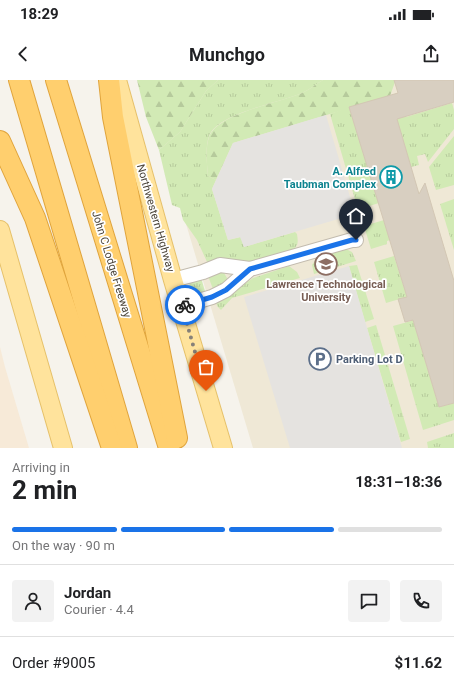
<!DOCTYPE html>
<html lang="en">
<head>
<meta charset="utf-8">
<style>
  :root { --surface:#fff; --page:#f2f2f2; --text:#202124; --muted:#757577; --line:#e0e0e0; --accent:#1a73e8 }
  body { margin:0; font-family:Roboto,sans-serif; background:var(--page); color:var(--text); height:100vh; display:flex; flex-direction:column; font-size:15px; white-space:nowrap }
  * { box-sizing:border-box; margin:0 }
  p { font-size:13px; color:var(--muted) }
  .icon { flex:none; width:22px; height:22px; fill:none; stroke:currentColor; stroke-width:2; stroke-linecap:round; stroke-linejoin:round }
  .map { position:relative; height:368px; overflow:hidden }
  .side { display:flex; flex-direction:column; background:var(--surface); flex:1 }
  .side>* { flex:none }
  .pin { position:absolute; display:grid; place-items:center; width:34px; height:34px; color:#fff; margin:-41px -17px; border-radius:50% 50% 50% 0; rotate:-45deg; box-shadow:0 0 4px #0007 }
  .pin .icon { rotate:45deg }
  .courier { position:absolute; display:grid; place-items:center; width:40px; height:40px; margin:-20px; border:3px solid #1a73e8; border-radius:50%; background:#fff; color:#222; box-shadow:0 1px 5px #0007 }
  .overview em { font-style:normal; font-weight:700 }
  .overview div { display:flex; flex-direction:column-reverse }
  .overview { display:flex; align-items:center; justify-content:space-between; height:68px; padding:0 12px }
  h1 { font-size:26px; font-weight:700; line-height:30px }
  .bar { display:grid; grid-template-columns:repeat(4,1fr); gap:6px 4px; align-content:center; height:48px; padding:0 12px }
  .bar i { height:5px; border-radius:3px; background:var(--line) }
  .bar .on { background:var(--accent) }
  .bar p { grid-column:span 4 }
  .line { display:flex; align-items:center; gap:10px; padding:0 12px; border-top:1px solid var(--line) }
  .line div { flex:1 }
  .round { display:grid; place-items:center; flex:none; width:42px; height:42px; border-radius:4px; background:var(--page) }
  .status { display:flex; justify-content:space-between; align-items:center; height:28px; padding:0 20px; background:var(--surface); direction:ltr }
  .status svg { height:11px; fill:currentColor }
  header { display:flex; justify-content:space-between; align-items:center; height:52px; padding:0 12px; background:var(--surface); font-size:18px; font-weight:700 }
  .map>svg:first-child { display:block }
  .commercial { fill:#f7ead8 }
  .education { fill:#efe8d6 }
  .grass { fill:url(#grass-tufts) }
  .forest { fill:url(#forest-firs) }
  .parking { fill:#e5e3e0 }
  .building { fill:#d8cfc1; stroke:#d3c7b4 }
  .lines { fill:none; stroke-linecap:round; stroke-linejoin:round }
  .minor-casing { stroke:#c2bbae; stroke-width:16 }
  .major-casing { stroke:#e6c16a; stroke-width:20 }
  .highway-casing { stroke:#e0a43c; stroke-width:22 }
  .minor { stroke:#fff; stroke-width:14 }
  .major { stroke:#ffe39c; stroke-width:18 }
  .highway { stroke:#ffcf6e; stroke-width:20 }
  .done { stroke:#878178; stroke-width:4; stroke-dasharray:0 7.2 }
  .route { stroke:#1a73e8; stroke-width:5 }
  .labels { text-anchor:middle; stroke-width:3.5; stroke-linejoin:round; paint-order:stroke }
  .culture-label { font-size:11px; font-weight:bold; fill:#0d838f; stroke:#fff; text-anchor:end }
  .street-label { font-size:11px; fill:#4b4439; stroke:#fff }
  .education-label { font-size:11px; font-weight:bold; fill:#785e54; stroke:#fff }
  .service-label { font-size:11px; font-weight:bold; fill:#4e5e75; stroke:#fff; text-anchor:start }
</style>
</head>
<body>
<div class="status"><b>18:29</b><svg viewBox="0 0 49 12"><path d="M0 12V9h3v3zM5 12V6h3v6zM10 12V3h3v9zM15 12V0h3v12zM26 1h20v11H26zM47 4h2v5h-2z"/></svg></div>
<header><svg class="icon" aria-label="back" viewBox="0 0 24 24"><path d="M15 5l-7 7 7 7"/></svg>Munchgo<svg class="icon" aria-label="share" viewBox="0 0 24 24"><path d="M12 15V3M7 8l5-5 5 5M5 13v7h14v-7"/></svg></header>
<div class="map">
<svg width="454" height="368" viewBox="0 0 454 368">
  <defs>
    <pattern id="grass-tufts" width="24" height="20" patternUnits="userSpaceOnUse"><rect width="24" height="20" fill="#d2eab5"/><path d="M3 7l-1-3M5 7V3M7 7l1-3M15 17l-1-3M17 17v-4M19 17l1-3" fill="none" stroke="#b6ca9c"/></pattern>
    <pattern id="forest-firs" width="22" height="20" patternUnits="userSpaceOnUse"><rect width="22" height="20" fill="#d2eab5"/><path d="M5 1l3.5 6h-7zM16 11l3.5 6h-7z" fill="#b6ca9c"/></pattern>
  </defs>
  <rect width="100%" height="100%" fill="#f6f3ec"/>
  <path class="commercial" d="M0 267 5 287 29 368H0Z"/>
  <path class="education" d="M143 0H454V368H253Z"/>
  <g class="grass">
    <path d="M218 0H323C316 4 309 10 302 13 279 23 218 33 209 56 205 68 207 84 208 96L216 100 212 109 228 160 241 157 244 167 295 152 297 154C298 161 299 166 292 170L248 182 232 181 208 184 197 160 183 140 180 128 172 125 159 70 180 52 206 11Z"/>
    <path d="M452 23 454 30V49L428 82 425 74 417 76 419 85 411 87 393 27 406 37Z"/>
    <path d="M349 27 379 123 363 128 364 131 359 133 330 34Z"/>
    <path d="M454 56V105L436 110 429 87Z"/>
    <path d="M454 119V170L440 124Z"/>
    <path d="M384 140 390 160 387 161V164L371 169 364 146Z"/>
    <path d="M343 169H346L352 172 356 181 314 194 312 185 317 178 322 176Z"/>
    <path d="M394 176 408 220 403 218 386 223 374 182Z"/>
    <path d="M357 185 374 239 365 242 349 186Z"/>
    <path d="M289 186 297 192 300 198 232 218 221 230 217 226 216 221 229 215 253 198Z"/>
    <path d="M221 192 224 193 227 198V201L226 204 213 209 208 196Z"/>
    <path d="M201 198 205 211 196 214 192 213 189 207 190 202Z"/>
    <path d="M412 237 439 327 454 323V340L423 350 393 246 411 241Z"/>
    <path d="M376 245 410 359 401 362 367 248Z"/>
    <path d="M454 353V368H428L427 362Z"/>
  </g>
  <g class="forest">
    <path d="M137 0H218L206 11 180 52 159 70 146 37Z"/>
    <path d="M323 0H400L395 2 390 16 233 63 216 100 208 96C207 84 205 69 209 57 218 33 279 23 302 13 309 10 316 4 323 0Z"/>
  </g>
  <g class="parking">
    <path d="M326 35 355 134 244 167 240 157 228 160 212 109 233 63Z"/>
    <path d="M349 186 402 368H290L244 217Z"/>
  </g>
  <path class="building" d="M394 0H454V22L397 39 419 114 425 103 454 201V323L439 327 413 240 405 242 398 219 407 217 349 27 398 13Z"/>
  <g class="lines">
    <g class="minor-casing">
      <g id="minor">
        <path d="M173 200 203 192 220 185 250 189"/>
        <path d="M182 226 212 217 226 210 250 189 352 160H356"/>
      </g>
    </g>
    <g class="major-casing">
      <g id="major">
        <path d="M117 0 173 200 223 368"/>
        <path d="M0 150 63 368"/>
      </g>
    </g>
    <g class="highway-casing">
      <g id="highway">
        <path d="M19 0 127 368"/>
        <path d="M56 0 169 368"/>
        <path d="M109 0 113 37 177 358"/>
        <path d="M0 61 35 138 112 368"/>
      </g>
    </g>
    <use href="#minor" class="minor"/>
    <use href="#major" class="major"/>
    <use href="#highway" class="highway"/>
  </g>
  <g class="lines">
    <path class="done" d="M185 225 182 226 206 311"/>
    <path class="route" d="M185 225 212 217 226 210 250 189 352 160H356"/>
  </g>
  <defs>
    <g id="building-ring" transform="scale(1.15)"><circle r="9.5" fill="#fff" stroke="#0f9aa8" stroke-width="1.5"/><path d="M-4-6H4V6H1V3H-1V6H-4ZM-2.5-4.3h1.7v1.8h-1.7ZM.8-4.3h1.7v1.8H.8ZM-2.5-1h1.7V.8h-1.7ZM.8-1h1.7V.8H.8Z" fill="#0f9aa8"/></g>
    <g id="university-ring" transform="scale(1.15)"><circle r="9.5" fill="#fff" stroke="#8d6e63" stroke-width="1.5"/><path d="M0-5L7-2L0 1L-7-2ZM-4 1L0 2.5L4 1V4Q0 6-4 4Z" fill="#8d6e63"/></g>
    <g id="parking-ring" transform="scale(1.15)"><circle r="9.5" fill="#fff" stroke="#5c6f8a" stroke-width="1.5"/><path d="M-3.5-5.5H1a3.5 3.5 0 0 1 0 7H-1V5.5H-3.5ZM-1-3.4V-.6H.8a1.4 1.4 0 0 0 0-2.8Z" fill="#5c6f8a"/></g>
  </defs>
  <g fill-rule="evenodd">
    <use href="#building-ring" x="391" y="97"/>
    <use href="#university-ring" x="326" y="184"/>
    <use href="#parking-ring" x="320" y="279"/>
  </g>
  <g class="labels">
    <g class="culture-label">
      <text x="376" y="95">A. Alfred<tspan x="376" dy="13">Taubman Complex</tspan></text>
    </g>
    <g class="street-label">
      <text transform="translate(156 138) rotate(74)" y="4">Northwestern Highway</text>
      <text transform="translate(112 184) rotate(73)" y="4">John C Lodge Freeway</text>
    </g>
    <g class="education-label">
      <text x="326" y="208">Lawrence Technological<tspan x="326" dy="13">University</tspan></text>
    </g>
    <g class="service-label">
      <text x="336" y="283">Parking Lot D</text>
    </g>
  </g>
</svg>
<div class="pin" style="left:206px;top:311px;background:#ea580c"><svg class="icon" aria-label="bag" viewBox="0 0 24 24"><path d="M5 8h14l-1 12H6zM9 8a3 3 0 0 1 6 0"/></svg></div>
<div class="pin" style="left:356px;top:160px;background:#1f2937"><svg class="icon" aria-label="home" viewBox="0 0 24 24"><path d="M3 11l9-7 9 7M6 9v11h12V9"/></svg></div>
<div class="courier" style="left:185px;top:225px"><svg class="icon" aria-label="bike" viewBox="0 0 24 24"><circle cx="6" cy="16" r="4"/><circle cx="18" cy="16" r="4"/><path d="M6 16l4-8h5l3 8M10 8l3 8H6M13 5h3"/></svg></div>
</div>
<section class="side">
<div class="overview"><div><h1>2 min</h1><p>Arriving in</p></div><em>18:31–18:36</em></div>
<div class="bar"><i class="on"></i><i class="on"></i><i class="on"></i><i></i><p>On the way · 90 m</p></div>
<div class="line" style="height:72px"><a class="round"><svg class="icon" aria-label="person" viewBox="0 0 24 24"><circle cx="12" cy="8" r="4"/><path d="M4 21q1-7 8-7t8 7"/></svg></a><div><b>Jordan</b><p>Courier · 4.4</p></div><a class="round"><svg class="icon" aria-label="chat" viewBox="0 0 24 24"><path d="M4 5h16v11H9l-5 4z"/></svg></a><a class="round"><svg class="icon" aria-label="phone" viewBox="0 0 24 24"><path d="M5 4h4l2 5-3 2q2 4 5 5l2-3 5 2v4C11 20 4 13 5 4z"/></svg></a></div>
<div class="line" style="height:52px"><div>Order #9005</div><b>$11.62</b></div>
</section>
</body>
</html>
